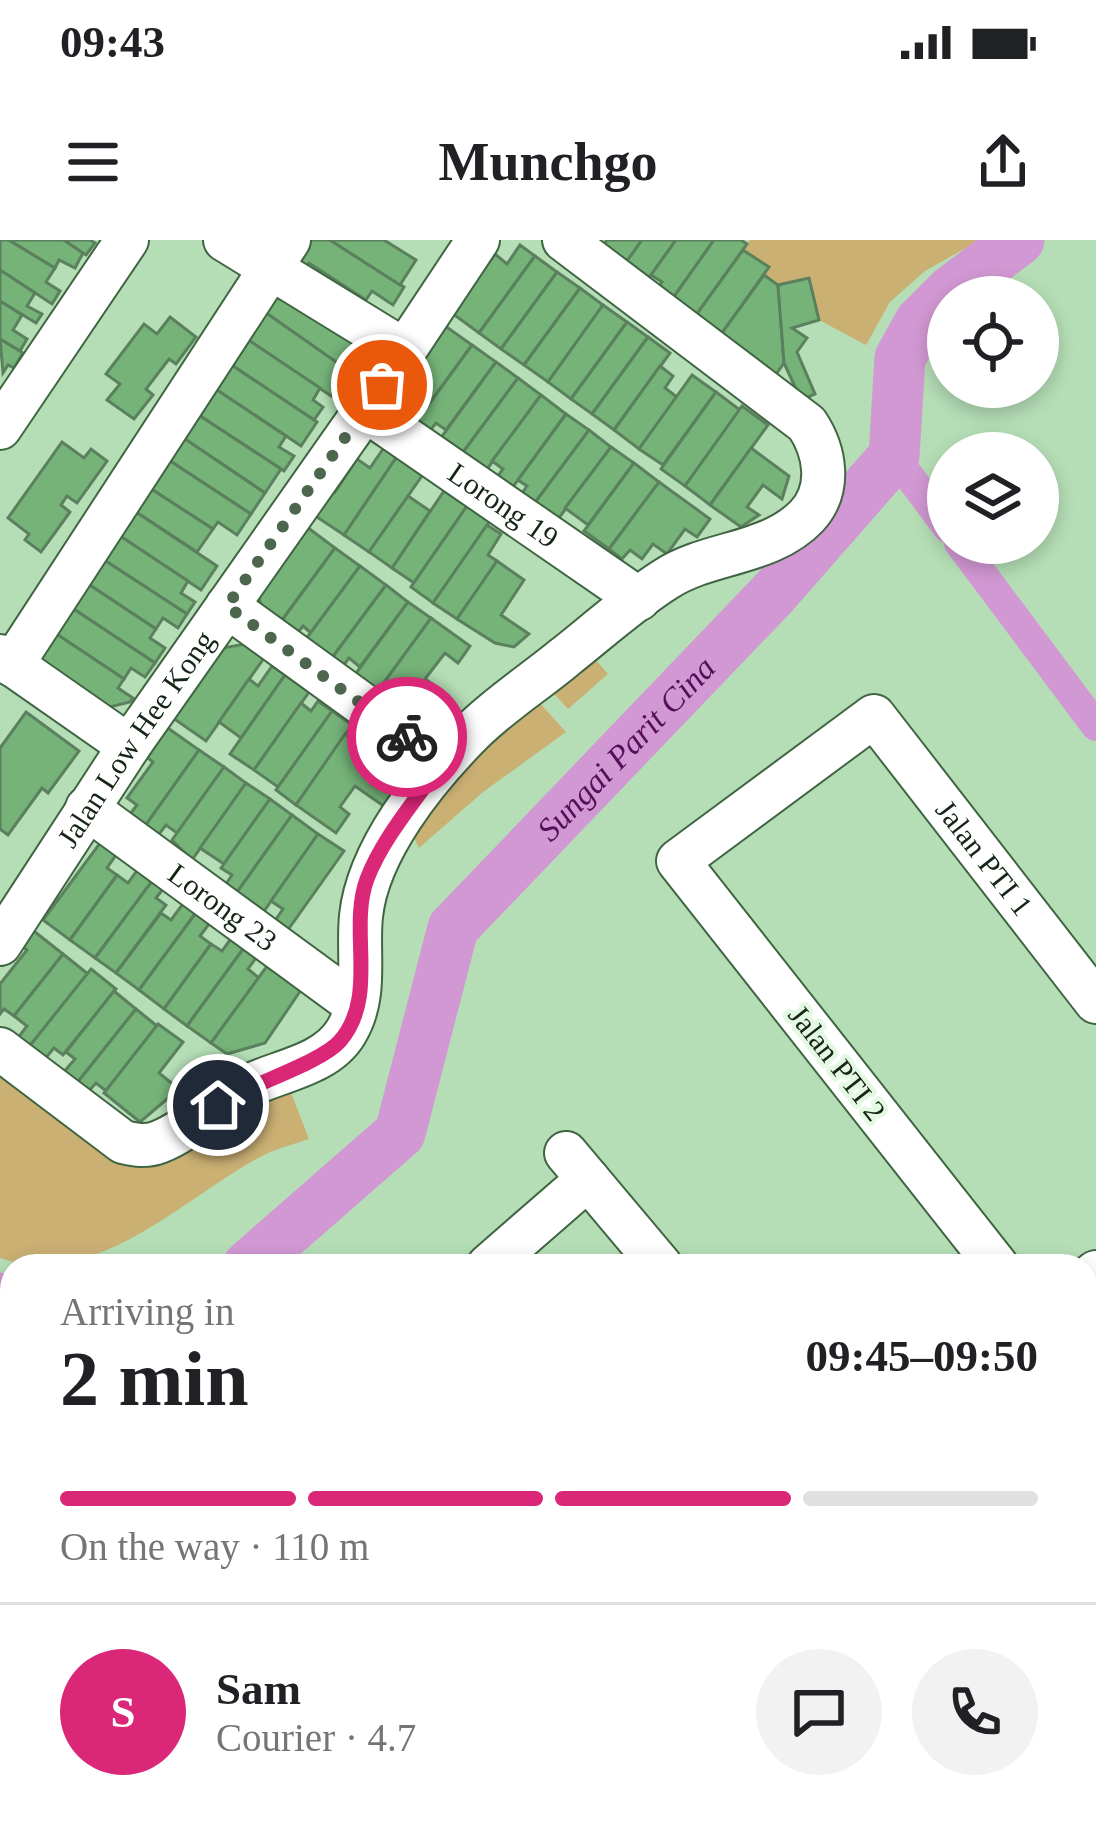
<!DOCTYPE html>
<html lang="en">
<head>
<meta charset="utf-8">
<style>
  :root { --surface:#fff; --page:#f2f2f2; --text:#202124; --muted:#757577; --line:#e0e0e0; --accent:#db2777 }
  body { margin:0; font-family:Georgia,serif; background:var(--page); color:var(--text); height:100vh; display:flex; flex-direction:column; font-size:45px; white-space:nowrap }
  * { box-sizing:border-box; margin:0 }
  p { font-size:39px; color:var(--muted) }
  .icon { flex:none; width:66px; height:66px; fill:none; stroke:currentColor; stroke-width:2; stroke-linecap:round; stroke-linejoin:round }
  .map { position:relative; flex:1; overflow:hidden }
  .details { position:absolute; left:0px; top:1014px; width:1098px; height:591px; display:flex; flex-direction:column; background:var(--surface); border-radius:36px 36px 0 0; box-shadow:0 6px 18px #0003 }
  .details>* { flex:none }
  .tools { position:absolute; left:927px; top:36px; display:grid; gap:24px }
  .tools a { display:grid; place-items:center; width:132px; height:132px; border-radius:50%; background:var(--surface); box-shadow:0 6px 18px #0003; font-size:60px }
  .pin { position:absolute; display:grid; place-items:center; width:102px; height:102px; color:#fff; margin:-51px; border:6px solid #fff; border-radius:50%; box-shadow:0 3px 12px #0007 }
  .courier { position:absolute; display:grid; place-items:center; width:120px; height:120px; margin:-60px; border:9px solid #db2777; border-radius:50%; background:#fff; color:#222; box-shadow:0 3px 15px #0007 }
  .summary em { font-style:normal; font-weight:700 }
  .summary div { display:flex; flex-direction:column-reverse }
  .summary { display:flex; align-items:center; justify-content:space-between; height:204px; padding:0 60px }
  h1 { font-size:78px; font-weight:700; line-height:90px }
  .bar { display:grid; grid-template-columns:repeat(4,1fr); gap:18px 12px; align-content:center; height:144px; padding:0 60px }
  .bar i { height:15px; border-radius:9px; background:var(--line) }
  .bar .active { background:var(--accent) }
  .bar p { grid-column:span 4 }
  .line { display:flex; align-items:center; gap:30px; padding:0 60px; border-top:3px solid var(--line) }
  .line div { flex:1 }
  .round { display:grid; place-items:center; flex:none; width:126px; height:126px; border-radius:63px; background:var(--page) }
  .status { display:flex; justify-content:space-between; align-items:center; height:84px; padding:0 60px; background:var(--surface); direction:ltr }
  .status svg { height:33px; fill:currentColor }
  header { display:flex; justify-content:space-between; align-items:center; height:156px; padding:0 60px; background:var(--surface); font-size:54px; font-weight:700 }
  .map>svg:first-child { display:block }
  .green { fill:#cbb074 }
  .water { fill:#d298d3 }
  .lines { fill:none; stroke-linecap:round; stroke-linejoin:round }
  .canal { stroke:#d298d3; stroke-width:30 }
  .river { stroke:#d298d3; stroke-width:51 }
  .building { fill:#75b379; stroke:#5a805d; stroke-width:3 }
  .minor-casing { stroke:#406542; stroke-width:46 }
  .minor { stroke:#fff; stroke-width:42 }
  .done { stroke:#4d664e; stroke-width:12; stroke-dasharray:0 21.6 }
  .route { stroke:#db2777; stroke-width:15 }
  .labels { text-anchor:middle; stroke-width:9; stroke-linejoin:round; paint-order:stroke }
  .street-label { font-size:30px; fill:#152516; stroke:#e4f9e4 }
  .water-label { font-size:33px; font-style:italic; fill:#550e58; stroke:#e4f9e4 }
</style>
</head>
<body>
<div class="status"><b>09:43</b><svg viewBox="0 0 49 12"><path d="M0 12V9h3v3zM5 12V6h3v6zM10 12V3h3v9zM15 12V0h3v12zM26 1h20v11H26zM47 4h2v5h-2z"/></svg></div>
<header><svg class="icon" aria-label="menu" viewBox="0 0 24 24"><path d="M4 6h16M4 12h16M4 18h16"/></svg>Munchgo<svg class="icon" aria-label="share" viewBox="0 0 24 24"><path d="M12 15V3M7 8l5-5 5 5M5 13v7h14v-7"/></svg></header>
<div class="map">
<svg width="1096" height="1603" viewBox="0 0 1096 1603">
  <rect width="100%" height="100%" fill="#b5deb6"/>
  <g class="green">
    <path d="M750 0H980L925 31 890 62 866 105 819 80 809 38 778 45 764 35 768 27 743 10Z"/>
    <path d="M588 411 608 434 568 469 545 444Z"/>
    <path d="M538 461 566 492 483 552 419 608 409 587 445 538Z"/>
    <path d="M0 828 137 922 161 924 246 866 288 845 309 899C294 904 278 908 264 915 183 957 99 1050 0 1018Z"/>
  </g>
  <g class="water">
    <path d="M0 1032 12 1037V1593H303L316 1603H0Z"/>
    <path d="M448 1593H971L984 1603H429Z"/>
  </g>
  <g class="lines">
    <g class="canal">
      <path d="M894 216 948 288"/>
      <path d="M959 303 1096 486"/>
    </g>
    <path class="river" id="s1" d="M248 1026 400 893 453 688 774 353 894 216 900 118 920 82 951 51 1019 0"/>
  </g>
  <g class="building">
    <path d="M0 0H9L55 28 46 42 60 51 52 64 0 30Z"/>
    <path d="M9 0H64L83 13 75 28 59 20 55 28Z"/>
    <path d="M64 0H90L95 3 86 15Z"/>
    <path d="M299 0H330L404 47 393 65 372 51 366 60 309 23 302 34 284 23Z"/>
    <path d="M330 0H384L416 20 400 45Z"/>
    <path d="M607 0H642L621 30 598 13Z"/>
    <path d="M642 0H676L643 46 628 36 635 27 627 21Z"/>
    <path d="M676 0H714L668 65 653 55 662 42 651 35Z"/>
    <path d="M714 0H741L747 4 689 85 666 68Z"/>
    <path d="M520 5 535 16 479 93 445 68 463 57 495 14 507 24Z"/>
    <path d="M743 10 769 27 717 100 691 82Z"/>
    <path d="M535 16 557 32 501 109 479 93Z"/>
    <path d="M0 30 35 53 27 66 42 74 36 83 0 61Z"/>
    <path d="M557 32 580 48 524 125 501 109Z"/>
    <path d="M764 35 778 45 784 123 769 144 714 104Z"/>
    <path d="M809 38 819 80 792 88 807 98 797 112 815 154 801 160 784 123 778 45Z"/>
    <path d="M277 44 366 107 349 131 260 69Z"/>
    <path d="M580 48 603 65 548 142 524 125Z"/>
    <path d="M0 61 22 75 13 90 27 99 20 111 0 99Z"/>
    <path d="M603 65 627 82 571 159 548 142Z"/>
    <path d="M262 70 349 131 331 156 244 97Z"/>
    <path d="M170 77 196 97 176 124 169 119 146 149 153 155 134 179 107 160 120 144 106 134 144 84 157 94Z"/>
    <path d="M434 78 472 105 416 182 401 171 397 152Z"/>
    <path d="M627 82 648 97 592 174 571 159Z"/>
    <path d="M244 97 320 148 313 160 323 167 314 180 227 122Z"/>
    <path d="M648 97 670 113 614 190 592 174Z"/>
    <path d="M0 99 23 113 14 128 8 125 3 133Z"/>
    <path d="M472 105 496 122 446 190 436 183 429 192 416 182Z"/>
    <path d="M227 122 317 182 301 206 211 146Z"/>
    <path d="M496 122 518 138 461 215 440 199Z"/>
    <path d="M660 126 673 136 665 148 677 157 639 209 614 190Z"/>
    <path d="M692 135 716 152 663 225 639 209Z"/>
    <path d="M518 138 541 155 485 232 461 215Z"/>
    <path d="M211 146 286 196 279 207 294 216 284 231 194 172Z"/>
    <path d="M716 152 740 170 685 246 661 229Z"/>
    <path d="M541 155 566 174 510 251 495 240 503 229 492 221Z"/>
    <path d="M742 166 768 185 710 265 685 246Z"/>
    <path d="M194 172 281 229 265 253 179 195Z"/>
    <path d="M566 174 589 190 531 268 518 259 527 246 518 240Z"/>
    <path d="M589 190 611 207 559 278 548 271 543 278 531 268Z"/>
    <path d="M179 195 265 253 251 274 164 217Z"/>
    <path d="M62 202 84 218 91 209 107 221 77 263 67 256 61 265 70 272 41 312 25 300 29 294 8 278Z"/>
    <path d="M385 206 398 215 344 295 308 271 325 246 335 252 357 219 370 228Z"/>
    <path d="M611 207 634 223 588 285 565 268Z"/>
    <path d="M751 208 789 236 782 259 763 245 747 267 759 275 741 287 710 265Z"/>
    <path d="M398 215 424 233 369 312 344 295Z"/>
    <path d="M164 217 251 274 237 295 218 282 213 289 145 245Z"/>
    <path d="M634 223 659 242 609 309 584 291Z"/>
    <path d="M659 242 710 279 697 297 685 289 667 314 653 304 642 319 630 310 622 319 609 309Z"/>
    <path d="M145 245 213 289 197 312 130 268Z"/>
    <path d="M444 251 467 266 414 343 392 328Z"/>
    <path d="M408 256 430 271 392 328 369 312Z"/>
    <path d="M467 266 490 281 433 363 411 347Z"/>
    <path d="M130 268 217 326 201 350 114 292Z"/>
    <path d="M299 281 335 308 277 387 263 376 257 348Z"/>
    <path d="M487 285 501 294 488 315 497 321 457 379 433 363Z"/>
    <path d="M114 292 188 341 181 353 195 362 187 374 98 316Z"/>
    <path d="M335 308 360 326 311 393 303 386 293 399 277 387Z"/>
    <path d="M98 316 187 374 178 388 163 378 156 389 82 340Z"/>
    <path d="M497 321 524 340 501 375 529 394 514 407 495 403 457 379Z"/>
    <path d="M360 326 386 345 326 426 300 407Z"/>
    <path d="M82 340 156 389 150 398 165 408 155 423 66 364Z"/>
    <path d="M386 345 408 362 360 427 349 418 337 434 326 426Z"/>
    <path d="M408 362 431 378 374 457 351 440Z"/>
    <path d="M66 364 155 423 145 437 131 428 124 439 49 389Z"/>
    <path d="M431 378 470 406 458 423 445 413 425 439 434 445 422 461 414 455 405 466 380 448Z"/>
    <path d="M49 389 124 439 118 448 133 458 130 462 102 469 27 420Z"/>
    <path d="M245 404 264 418 206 501 170 476 217 409Z"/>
    <path d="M272 426 285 435 241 498 219 482 249 439 258 446Z"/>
    <path d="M285 435 309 452 254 530 230 514Z"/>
    <path d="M318 461 332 471 278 547 254 530 301 463 311 471Z"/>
    <path d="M332 471 352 485 296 565 276 550Z"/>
    <path d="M26 472 79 511 48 553 42 548 8 595 0 589V508Z"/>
    <path d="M165 486 199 510 143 589 127 578 137 565 127 558 153 522 145 516Z"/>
    <path d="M345 494 388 524 383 531 402 544 385 567 355 546 340 567 349 574 336 593 296 565Z"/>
    <path d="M199 510 224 527 177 593 166 585 156 598 143 589Z"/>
    <path d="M224 527 246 543 192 620 172 600Z"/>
    <path d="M246 543 270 559 224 624 200 608Z"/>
    <path d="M270 559 292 575 235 655 224 647 232 635 221 628Z"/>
    <path d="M292 575 318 594 260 677 233 658Z"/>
    <path d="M318 594 344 611 285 694 272 685 283 669 271 661Z"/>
    <path d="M100 603 116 615 107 628 117 635 70 700 43 680Z"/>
    <path d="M138 629 153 640 95 718 70 700 117 635 128 643Z"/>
    <path d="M155 637 166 645 156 658 166 665 116 733 95 718Z"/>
    <path d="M185 661 198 670 139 750 116 733 161 673 171 680Z"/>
    <path d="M198 670 212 680 200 696 211 704 164 769 139 750Z"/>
    <path d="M30 688 63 714 14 776 4 769 0 774V744L27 710 18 703Z"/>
    <path d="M233 696 246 705 187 786 164 769 211 704 222 711Z"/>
    <path d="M246 705 258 715 248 729 259 738 211 803 187 786Z"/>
    <path d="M63 714 88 734 28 808 17 799 27 786 14 776Z"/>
    <path d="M267 726 301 750 265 803 227 814 211 803Z"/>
    <path d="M91 729 116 749 63 815 54 808 44 820 28 808Z"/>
    <path d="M114 751 136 769 77 843 63 833 75 819 66 812Z"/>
    <path d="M136 769 157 786 106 851 96 843 88 852 77 843Z"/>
    <path d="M158 784 183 802 159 833 179 849 140 882 104 853Z"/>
  </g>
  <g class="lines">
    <g class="minor-casing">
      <g id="minor">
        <path d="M225 0 404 110"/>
        <path id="s2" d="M365 170 639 359"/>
        <path d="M0 188 127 0"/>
        <path d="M227 366 442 522"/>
        <path d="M0 416 129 506"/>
        <path d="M12 425 289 0"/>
        <path id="s3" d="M87 568 356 765"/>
        <path id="s4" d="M0 704 129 506 365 170 478 0"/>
        <path d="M0 809 123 902C136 905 146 907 159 902 189 890 215 864 244 848 276 831 326 826 346 792 368 756 357 715 361 676 368 610 426 538 472 492 500 464 535 442 565 417 598 391 631 361 666 339 709 311 770 315 807 276 832 249 825 211 807 184L564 0"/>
        <path d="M566 913 661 1026"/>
        <path d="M488 1026 588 939"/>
        <path id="s5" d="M997 1026 678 621 874 476 1096 762"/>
        <path d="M1086 1040 1096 1032"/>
        <path d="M1086 1139 1096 1152"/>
      </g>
    </g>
    <use href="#minor" class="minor"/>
  </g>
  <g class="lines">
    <path class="done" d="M382 145 227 366 407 497"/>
    <path class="route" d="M218 865C248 845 321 823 340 801 379 756 348 690 367 639 383 597 417 559 442 522L407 497"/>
  </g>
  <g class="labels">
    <g class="street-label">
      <text dy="10" stroke="none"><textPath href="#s2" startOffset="168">Lorong 19</textPath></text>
      <text dy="10" stroke="none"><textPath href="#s4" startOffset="246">Jalan Low Hee Kong</textPath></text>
      <text dy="10" stroke="none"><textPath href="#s5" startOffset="939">Jalan PTI 1</textPath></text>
      <text dy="10" stroke="none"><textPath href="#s3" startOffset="168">Lorong 23</textPath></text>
      <text transform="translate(837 823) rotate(52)" y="10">Jalan PTI 2</text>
    </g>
    <g class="water-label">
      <text dy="12" stroke="none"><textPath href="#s1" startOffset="663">Sungai Parit Cina</textPath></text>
    </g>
  </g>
</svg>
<div class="tools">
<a><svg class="icon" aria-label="locate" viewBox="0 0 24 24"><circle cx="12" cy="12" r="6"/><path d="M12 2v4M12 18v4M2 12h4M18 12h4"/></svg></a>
<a><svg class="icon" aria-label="layers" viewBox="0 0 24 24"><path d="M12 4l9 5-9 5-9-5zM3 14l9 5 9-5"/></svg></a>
</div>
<div class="pin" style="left:382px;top:145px;background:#ea580c"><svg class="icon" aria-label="bag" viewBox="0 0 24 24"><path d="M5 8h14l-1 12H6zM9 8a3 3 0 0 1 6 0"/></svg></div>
<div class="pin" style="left:218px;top:865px;background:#1f2937"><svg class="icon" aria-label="home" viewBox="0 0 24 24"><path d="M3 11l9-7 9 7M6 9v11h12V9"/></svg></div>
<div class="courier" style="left:407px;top:497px"><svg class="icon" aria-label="bike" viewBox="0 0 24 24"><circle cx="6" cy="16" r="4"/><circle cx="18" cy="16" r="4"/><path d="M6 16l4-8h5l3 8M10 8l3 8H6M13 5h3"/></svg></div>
<section class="details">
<div class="summary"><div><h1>2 min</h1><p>Arriving in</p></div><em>09:45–09:50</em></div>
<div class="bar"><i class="active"></i><i class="active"></i><i class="active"></i><i></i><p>On the way · 110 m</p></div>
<div class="line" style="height:216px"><b class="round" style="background:var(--accent);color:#fff">S</b><div><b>Sam</b><p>Courier · 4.7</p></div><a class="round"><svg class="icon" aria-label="chat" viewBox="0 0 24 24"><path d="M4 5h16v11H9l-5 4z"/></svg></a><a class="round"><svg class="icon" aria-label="phone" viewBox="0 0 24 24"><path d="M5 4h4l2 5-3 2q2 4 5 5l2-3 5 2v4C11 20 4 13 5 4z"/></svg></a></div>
</section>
</div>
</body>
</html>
